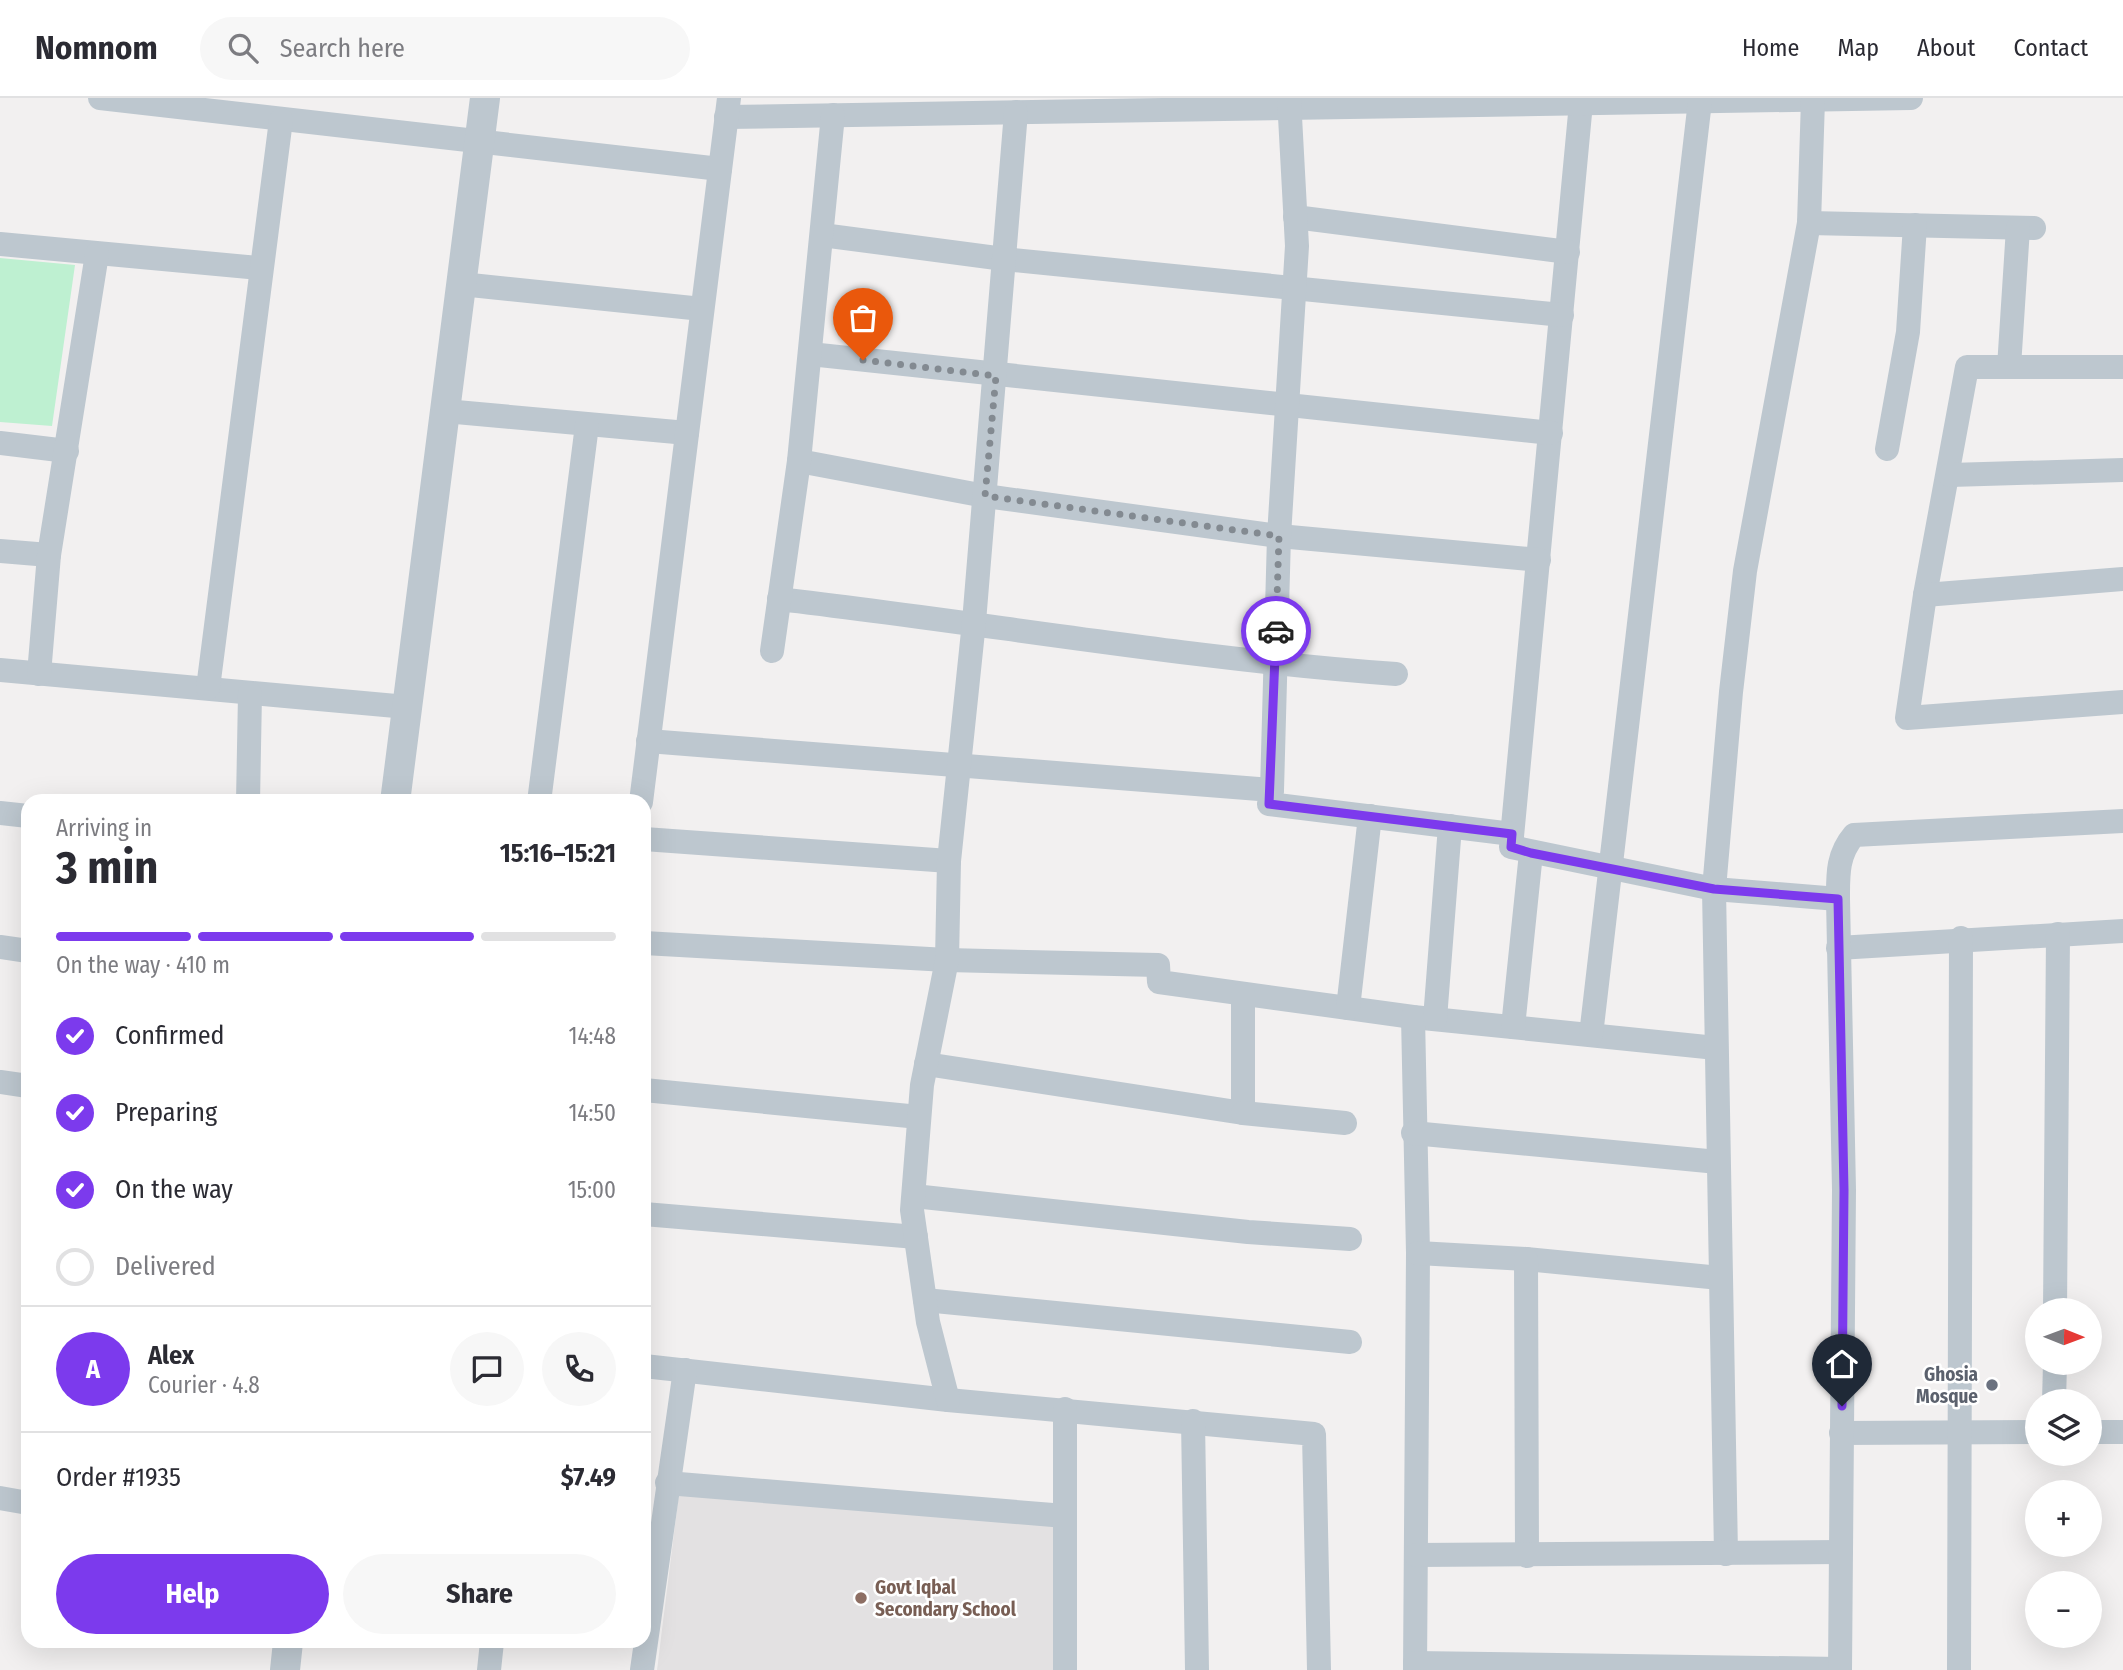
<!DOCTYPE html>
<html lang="en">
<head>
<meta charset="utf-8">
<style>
  :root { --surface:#fff; --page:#f7f7f7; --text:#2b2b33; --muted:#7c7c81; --line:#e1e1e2; --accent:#7c3aed }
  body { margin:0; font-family:"Fira Sans Condensed",sans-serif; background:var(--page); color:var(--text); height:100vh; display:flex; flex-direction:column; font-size:26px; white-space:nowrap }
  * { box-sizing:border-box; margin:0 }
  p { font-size:23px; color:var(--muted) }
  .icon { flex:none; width:38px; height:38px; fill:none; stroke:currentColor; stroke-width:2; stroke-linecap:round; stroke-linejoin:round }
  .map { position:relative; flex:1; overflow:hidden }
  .details { position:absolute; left:21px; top:696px; width:630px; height:854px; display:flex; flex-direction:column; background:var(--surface); border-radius:21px; box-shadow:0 7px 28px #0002 }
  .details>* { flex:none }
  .needle { width:46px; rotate:91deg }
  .controls { position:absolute; left:2025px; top:1200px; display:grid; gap:14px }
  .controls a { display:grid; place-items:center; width:77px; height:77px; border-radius:50%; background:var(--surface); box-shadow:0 7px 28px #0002; font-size:35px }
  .pin { position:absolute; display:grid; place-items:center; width:60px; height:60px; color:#fff; margin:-72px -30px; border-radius:50% 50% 50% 0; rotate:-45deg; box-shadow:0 0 7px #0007 }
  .pin .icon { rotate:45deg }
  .courier { position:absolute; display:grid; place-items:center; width:70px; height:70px; margin:-35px; border:5px solid #7c3aed; border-radius:50%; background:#fff; color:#222; box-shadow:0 2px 9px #0007 }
  .head em { font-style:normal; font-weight:700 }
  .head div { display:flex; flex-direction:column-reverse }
  .head { display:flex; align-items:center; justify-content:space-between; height:119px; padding:0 35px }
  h1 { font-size:46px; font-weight:700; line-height:52px }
  .bar { display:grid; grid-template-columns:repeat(4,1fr); gap:10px 7px; align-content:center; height:84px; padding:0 35px }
  .bar i { height:9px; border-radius:5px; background:var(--line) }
  .bar .selected { background:var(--accent) }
  .bar p { grid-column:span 4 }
  .line { display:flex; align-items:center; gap:18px; padding:0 35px; border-top:2px solid var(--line) }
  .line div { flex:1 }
  .round { display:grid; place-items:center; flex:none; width:74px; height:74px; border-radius:37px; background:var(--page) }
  ol { padding:0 35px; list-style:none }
  li { display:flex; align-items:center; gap:21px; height:77px }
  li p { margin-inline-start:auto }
  li .icon { padding:7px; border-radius:50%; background:var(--accent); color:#fff; stroke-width:4 }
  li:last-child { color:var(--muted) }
  li i { width:38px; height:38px; border:4px solid var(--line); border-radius:50% }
  .button { display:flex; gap:14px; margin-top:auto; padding:14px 35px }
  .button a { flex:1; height:80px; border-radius:42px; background:var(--accent); color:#fff; font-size:28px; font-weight:700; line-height:80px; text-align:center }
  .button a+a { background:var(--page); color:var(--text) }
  header { display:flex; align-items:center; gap:42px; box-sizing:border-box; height:98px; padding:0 35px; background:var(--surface); border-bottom:2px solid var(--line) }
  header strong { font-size:33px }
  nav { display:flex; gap:38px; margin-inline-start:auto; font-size:24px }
  .search { width:490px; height:63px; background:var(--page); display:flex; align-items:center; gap:18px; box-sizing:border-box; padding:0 24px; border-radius:38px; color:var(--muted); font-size:26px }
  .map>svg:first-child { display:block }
  .education { fill:#e3e1e2 }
  .green { fill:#bef0d1 }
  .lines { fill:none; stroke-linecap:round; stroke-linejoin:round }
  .minor { stroke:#bdc7cf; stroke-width:24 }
  .tertiary { stroke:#bdc7cf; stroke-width:30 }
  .done { stroke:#838a91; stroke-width:7; stroke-dasharray:0 12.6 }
  .route { stroke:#7c3aed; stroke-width:9 }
  .worship-dot { fill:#6b7280; stroke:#fff; stroke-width:2.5 }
  .education-dot { fill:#8d6e63; stroke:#fff; stroke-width:2.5 }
  .labels { text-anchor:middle; stroke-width:5; stroke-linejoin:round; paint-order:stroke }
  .worship-label { font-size:19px; font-weight:bold; fill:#5b616d; stroke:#fff; text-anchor:end }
  .education-label { font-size:19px; font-weight:bold; fill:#785e54; stroke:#fff; text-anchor:start }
</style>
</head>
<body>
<header>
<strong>Nomnom</strong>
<div class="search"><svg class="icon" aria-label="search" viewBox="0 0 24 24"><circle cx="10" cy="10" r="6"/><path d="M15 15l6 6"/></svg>Search here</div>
<nav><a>Home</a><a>Map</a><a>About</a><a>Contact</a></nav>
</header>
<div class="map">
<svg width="2123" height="1572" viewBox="0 0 2123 1572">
  <rect width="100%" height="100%" fill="#f2f0f0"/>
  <path class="education" d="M679 1395 1056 1427 1055 1572H657Z"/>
  <path class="green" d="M0 160 75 167 52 328 0 324Z"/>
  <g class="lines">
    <g class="minor">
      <path d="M100 0 720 71"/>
      <path d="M1581 5 1511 749 1714 791 1838 801"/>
      <path d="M726 19 1911 0"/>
      <path d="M1295 119 1568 154"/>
      <path d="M1809 125 2034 130"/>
      <path d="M822 137 1004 161 1562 217"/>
      <path d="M0 146 259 170"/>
      <path d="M461 186 702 211"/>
      <path d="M810 256 1551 335"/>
      <path d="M2009 269 2018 130"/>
      <path d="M2123 269H1967L1925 497 1907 620 2123 604"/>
      <path d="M445 313 687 335"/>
      <path d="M0 345 67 353"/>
      <path d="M1887 351 1908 234 1915 127"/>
      <path d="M799 363 985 398 1279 438 1539 462"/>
      <path d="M1950 377 2123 372"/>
      <path d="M0 453 49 457"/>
      <path d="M1925 497 2123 481"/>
      <path d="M779 501C985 525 1190 561 1396 576"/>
      <path d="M772 553 799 363 833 17"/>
      <path d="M0 572 407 609"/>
      <path d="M39 576 49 457 97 156"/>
      <path d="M208 590 281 22"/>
      <path d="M648 643 1272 692 1269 706 1512 736"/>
      <path d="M1272 692 1279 438 1297 148 1289 0"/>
      <path d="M248 704 250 596"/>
      <path d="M539 704 587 327"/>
      <path d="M641 704 729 0"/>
      <path d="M0 715 28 718"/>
      <path d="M644 741 949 763"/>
      <path d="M644 845 947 862 1158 867 1159 884 1413 919 1716 950"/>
      <path d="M0 849 28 853"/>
      <path d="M1838 850 2123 833"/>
      <path d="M1348 910 1370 718"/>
      <path d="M1413 919 1418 1155 1415 1572"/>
      <path d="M1435 921 1450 728"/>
      <path d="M1513 929 1531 755"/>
      <path d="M1591 937 1700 3"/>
      <path d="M926 966 1243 1015V896"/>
      <path d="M0 984 28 988"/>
      <path d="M644 992 919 1019"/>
      <path d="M1243 1015 1345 1025"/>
      <path d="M1413 1035 1718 1064"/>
      <path d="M914 1098 1248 1134 1350 1141"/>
      <path d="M644 1116 916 1139"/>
      <path d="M1418 1155 1526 1161 1720 1180"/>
      <path d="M1526 1161 1527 1458"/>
      <path d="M925 1202 1350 1244"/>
      <path d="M2055 1213 2058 836"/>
      <path d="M644 1268 948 1302 1314 1336 1319 1572"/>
      <path d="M948 1302 928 1224 912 1112 922 987 947 862 949 763 974 524 1016 14"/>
      <path d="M2054 1304 2055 1265"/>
      <path d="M1193 1323 1197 1572"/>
      <path d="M2090 1334H2123"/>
      <path d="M1841 1335 2037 1334"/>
      <path d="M667 1385 1065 1418"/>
      <path d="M0 1400 28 1405"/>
      <path d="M1726 1456 1714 791 1731 594 1745 473 1809 125 1813 2"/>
      <path d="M1416 1457 1841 1454"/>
      <path d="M1415 1565 1840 1571"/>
      <path d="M489 1572 492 1544"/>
      <path d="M642 1572 685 1272"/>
      <path d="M1065 1572V1311"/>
      <path d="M1840 1572 1844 1092 1838 801C1838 777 1837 757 1854 737L2123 723"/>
      <path d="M1959 1572 1961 840"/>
    </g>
    <g class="tertiary">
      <path d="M395 704 485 0"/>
      <path d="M285 1572 288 1544"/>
    </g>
  </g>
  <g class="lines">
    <path class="done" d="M863 262 996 278 985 398 1279 438 1276 533"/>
    <path class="route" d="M1276 533 1269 706 1512 736 1511 749 1531 755 1714 791 1838 801 1844 1092 1842 1308"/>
  </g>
  <circle class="worship-dot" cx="1992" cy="1287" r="7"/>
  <circle class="education-dot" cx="861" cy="1500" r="7"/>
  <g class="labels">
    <g class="worship-label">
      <text x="1978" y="1283">Ghosia<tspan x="1978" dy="22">Mosque</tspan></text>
    </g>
    <g class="education-label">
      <text x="875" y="1496">Govt Iqbal<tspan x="875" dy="22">Secondary School</tspan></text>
    </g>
  </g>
</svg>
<div class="controls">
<a><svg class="needle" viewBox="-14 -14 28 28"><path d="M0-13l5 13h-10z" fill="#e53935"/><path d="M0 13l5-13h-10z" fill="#7c7c81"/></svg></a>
<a><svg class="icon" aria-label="layers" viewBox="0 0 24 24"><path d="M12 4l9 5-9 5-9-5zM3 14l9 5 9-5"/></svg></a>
<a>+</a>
<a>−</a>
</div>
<div class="pin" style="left:863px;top:262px;background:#ea580c"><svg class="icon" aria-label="bag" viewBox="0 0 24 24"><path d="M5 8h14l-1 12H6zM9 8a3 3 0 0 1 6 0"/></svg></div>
<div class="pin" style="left:1842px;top:1308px;background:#1f2937"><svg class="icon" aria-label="home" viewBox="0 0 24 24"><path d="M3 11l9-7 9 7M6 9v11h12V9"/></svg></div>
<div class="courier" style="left:1276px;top:533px"><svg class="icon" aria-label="car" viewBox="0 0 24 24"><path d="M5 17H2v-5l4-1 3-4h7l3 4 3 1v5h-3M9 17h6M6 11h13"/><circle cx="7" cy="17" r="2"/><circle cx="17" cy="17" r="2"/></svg></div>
<section class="details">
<div class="head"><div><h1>3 min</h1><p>Arriving in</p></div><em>15:16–15:21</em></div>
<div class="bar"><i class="selected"></i><i class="selected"></i><i class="selected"></i><i></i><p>On the way · 410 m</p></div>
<ol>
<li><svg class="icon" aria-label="check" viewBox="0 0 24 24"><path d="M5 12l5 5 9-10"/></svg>Confirmed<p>14:48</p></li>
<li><svg class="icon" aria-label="check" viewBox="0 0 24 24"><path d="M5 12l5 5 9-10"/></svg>Preparing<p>14:50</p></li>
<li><svg class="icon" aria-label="check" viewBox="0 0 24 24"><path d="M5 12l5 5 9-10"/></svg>On the way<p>15:00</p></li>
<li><i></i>Delivered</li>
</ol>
<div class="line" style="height:126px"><b class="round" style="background:var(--accent);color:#fff">A</b><div><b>Alex</b><p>Courier · 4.8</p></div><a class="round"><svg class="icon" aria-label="chat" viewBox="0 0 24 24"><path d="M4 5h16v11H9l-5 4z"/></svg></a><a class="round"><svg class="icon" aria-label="phone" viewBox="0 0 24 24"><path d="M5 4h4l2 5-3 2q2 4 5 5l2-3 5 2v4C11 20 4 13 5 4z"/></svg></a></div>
<div class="line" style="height:91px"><div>Order #1935</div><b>$7.49</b></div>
<div class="button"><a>Help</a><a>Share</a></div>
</section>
</div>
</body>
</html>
